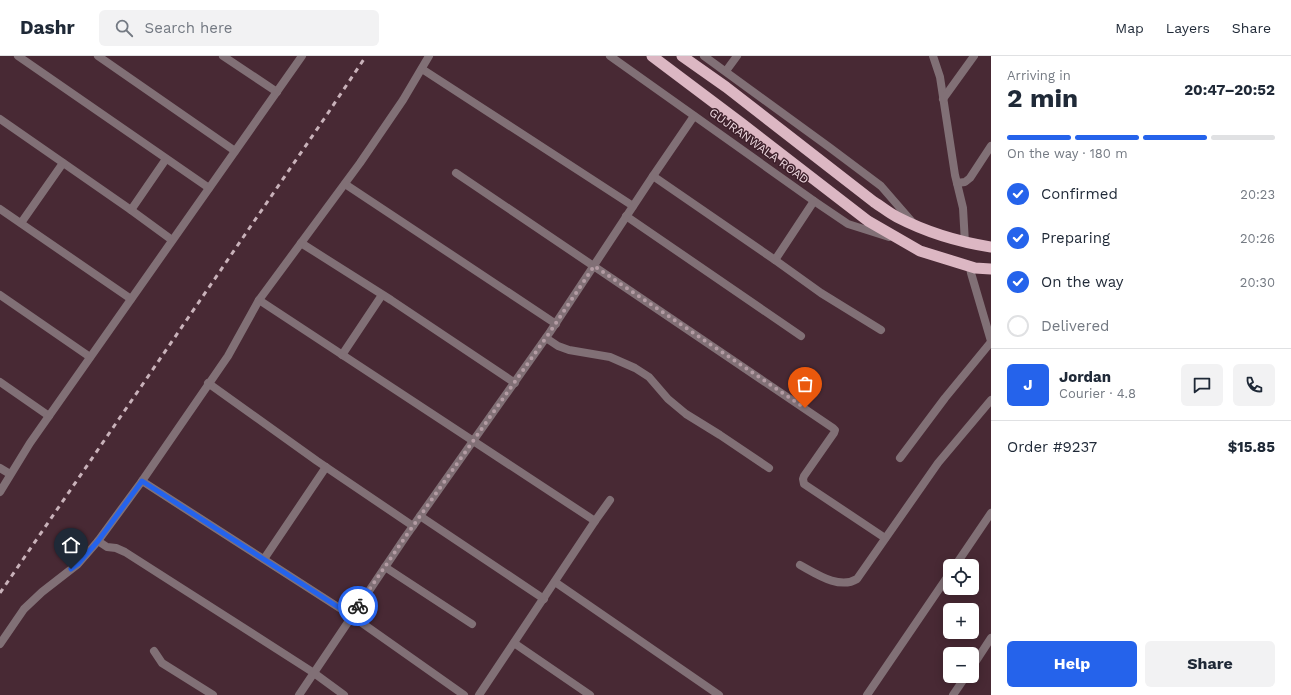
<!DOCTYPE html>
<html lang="en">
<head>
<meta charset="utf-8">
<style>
  :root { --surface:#fff; --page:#f2f2f3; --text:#1f2937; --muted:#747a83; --line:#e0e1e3; --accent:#2563eb }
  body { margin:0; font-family:"Work Sans",sans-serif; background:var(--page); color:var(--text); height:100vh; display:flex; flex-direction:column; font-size:15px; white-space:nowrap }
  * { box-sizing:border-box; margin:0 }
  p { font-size:13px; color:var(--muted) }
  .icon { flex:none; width:22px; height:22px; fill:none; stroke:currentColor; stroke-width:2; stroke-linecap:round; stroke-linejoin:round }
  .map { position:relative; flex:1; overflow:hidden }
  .details { display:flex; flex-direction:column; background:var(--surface); width:300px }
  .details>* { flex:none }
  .buttons { position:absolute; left:943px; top:503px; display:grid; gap:8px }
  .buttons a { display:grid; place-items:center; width:36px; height:36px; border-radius:6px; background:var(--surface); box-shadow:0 2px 10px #0003; font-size:20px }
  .pin { position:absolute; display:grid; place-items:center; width:34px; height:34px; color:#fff; margin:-41px -17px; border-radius:50% 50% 50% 0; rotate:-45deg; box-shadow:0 0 4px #0007 }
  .pin .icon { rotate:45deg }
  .courier { position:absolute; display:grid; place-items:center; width:40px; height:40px; margin:-20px; border:3px solid #2563eb; border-radius:50%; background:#fff; color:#222; box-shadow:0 1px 5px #0007 }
  .headline em { font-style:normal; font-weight:700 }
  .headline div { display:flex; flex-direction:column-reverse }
  .headline { display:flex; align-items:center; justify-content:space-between; height:68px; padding:0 16px }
  h1 { font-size:26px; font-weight:700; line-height:30px }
  .bar { display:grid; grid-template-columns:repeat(4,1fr); gap:6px 4px; align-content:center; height:48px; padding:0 16px }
  .bar i { height:5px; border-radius:3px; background:var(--line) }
  .bar .on { background:var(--accent) }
  .bar p { grid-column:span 4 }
  .line { display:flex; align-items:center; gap:10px; padding:0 16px; border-top:1px solid var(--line) }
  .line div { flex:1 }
  .round { display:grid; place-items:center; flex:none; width:42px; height:42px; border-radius:6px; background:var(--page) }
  ol { padding:0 16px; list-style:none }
  li { display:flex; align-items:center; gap:12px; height:44px }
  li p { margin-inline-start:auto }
  li .icon { padding:4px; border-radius:50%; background:var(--accent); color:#fff; stroke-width:4 }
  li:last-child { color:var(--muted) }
  li i { width:22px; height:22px; border:2px solid var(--line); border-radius:50% }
  .cta { display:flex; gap:8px; margin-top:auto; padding:8px 16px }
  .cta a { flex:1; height:46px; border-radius:6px; background:var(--accent); color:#fff; font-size:16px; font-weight:700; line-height:46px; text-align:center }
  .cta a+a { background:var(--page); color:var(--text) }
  header { display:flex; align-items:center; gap:24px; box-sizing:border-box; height:56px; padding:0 20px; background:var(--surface); border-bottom:1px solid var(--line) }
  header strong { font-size:19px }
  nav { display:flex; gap:22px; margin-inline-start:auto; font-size:14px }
  .search { width:280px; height:36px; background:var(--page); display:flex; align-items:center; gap:10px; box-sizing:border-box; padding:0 14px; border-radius:6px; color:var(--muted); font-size:15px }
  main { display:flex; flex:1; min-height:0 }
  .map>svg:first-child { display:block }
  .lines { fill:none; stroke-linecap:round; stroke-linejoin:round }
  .minor { stroke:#817076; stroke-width:8 }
  .tertiary { stroke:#817076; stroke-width:8 }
  .trunk { stroke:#dcb7c3; stroke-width:11 }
  .rail { stroke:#c9b2ba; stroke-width:3; stroke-dasharray:5 5; stroke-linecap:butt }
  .done { stroke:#b39ba3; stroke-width:4; stroke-dasharray:0 7.2 }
  .route { stroke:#2563eb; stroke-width:5 }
  .labels { text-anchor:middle; stroke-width:3; stroke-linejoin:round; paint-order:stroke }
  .street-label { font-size:12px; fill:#edd8df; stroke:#3d1f2a }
</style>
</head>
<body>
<header>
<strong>Dashr</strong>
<div class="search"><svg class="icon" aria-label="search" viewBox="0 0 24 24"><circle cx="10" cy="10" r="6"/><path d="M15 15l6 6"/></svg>Search here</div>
<nav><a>Map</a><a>Layers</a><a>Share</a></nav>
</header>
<main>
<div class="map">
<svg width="991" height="639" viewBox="0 0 991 639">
  <rect width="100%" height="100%" fill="#482934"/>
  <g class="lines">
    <g class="minor">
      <path d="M18 0 209 132"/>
      <path d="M98 0 235 95"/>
      <path d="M223 0 277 36"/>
      <path d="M610 0 814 145 848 168 889 181"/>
      <path d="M704 0 829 91 881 130 914 168"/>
      <path d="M933 0 940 21 955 119 963 152 965 187"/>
      <path d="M422 13 633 150"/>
      <path d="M726 15 737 0"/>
      <path d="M943 43 974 0"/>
      <path d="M0 63 131 154 172 184"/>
      <path d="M456 117 833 372 835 374 834 377 804 420 803 423 804 428 885 482"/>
      <path d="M653 120 775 204 821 237 881 274"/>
      <path d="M957 127 965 126 970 122 991 90"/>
      <path d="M345 128 556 268"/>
      <path d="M0 153 131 243"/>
      <path d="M131 154 166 103"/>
      <path d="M626 160 801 280"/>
      <path d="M21 167 63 107"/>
      <path d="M301 187 391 244 515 327"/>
      <path d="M775 204 814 145"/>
      <path d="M0 239 90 301"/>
      <path d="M259 244 595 465"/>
      <path d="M546 282 558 290 569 294 610 301 635 312 649 321 668 343 686 358 720 379 769 412"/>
      <path d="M342 299 382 239"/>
      <path d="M0 326 49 360"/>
      <path d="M208 327 317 405 413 470"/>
      <path d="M900 402 945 342 991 286"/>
      <path d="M0 412 10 418"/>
      <path d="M142 425 352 560 464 639"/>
      <path d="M0 436 30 387 302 0"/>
      <path d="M420 460 544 543"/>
      <path d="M98 485 107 491 116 492 125 496 314 617 344 639"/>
      <path d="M264 503 326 411"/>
      <path d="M800 509C815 517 839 534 857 523L938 407 991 344"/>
      <path d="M955 510 991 457"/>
      <path d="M385 511 472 568"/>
      <path d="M555 526 719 639"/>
      <path d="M514 587 590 639"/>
      <path d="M0 588 24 553 42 536 78 508 98 485 142 425 228 300 259 244 360 107 403 44 429 0"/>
      <path d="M154 595 162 607 213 639"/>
      <path d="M972 611 991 582"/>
      <path d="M299 639 406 480 550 276 653 120 694 60"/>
      <path d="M479 639 595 465 610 444"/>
      <path d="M867 639 950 517"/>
      <path d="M953 639 966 620"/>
    </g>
    <path class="tertiary" d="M970 211 971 217 991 285"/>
    <g class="trunk">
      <path d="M652 0 741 67 868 165 920 195 975 212 991 213"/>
      <path d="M682 0 726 31 874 146C882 151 889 157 897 161 926 176 959 186 991 191"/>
    </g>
    <path class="rail" d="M0 537 324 63 366 0"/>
  </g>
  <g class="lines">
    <path class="done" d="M358 550 406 480 550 276 594 210 805 352"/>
    <path class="route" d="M71 513 78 508 98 485 142 425 352 560 358 550"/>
  </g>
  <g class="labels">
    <g class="street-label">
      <text transform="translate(759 90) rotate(36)" y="4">GUJRANWALA ROAD</text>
    </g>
  </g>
</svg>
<div class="buttons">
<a><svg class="icon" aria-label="locate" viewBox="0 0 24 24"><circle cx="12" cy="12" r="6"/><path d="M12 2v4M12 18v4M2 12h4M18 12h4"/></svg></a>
<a>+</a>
<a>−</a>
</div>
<div class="pin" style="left:805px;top:352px;background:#ea580c"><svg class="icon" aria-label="bag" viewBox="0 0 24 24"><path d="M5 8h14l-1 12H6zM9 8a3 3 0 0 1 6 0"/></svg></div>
<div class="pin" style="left:71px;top:513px;background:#1f2937"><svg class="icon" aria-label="home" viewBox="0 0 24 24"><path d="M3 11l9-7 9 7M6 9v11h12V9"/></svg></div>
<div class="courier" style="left:358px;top:550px"><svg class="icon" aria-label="bike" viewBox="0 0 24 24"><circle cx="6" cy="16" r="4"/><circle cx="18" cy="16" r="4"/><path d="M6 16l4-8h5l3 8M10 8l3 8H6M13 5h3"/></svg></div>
</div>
<section class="details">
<div class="headline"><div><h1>2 min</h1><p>Arriving in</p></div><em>20:47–20:52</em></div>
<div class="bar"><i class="on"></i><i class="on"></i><i class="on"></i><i></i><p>On the way · 180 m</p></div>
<ol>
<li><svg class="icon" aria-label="check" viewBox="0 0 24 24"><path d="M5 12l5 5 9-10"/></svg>Confirmed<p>20:23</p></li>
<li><svg class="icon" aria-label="check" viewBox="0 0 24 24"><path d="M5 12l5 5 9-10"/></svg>Preparing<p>20:26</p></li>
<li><svg class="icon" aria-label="check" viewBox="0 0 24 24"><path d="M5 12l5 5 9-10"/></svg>On the way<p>20:30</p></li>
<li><i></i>Delivered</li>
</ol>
<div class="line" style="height:72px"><b class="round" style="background:var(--accent);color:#fff">J</b><div><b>Jordan</b><p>Courier · 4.8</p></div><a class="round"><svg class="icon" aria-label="chat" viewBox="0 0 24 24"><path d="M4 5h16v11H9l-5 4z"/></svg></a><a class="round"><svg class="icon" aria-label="phone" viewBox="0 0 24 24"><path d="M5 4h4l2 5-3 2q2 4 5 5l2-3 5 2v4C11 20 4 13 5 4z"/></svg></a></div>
<div class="line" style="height:52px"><div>Order #9237</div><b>$15.85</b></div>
<div class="cta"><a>Help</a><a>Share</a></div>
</section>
</main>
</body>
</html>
